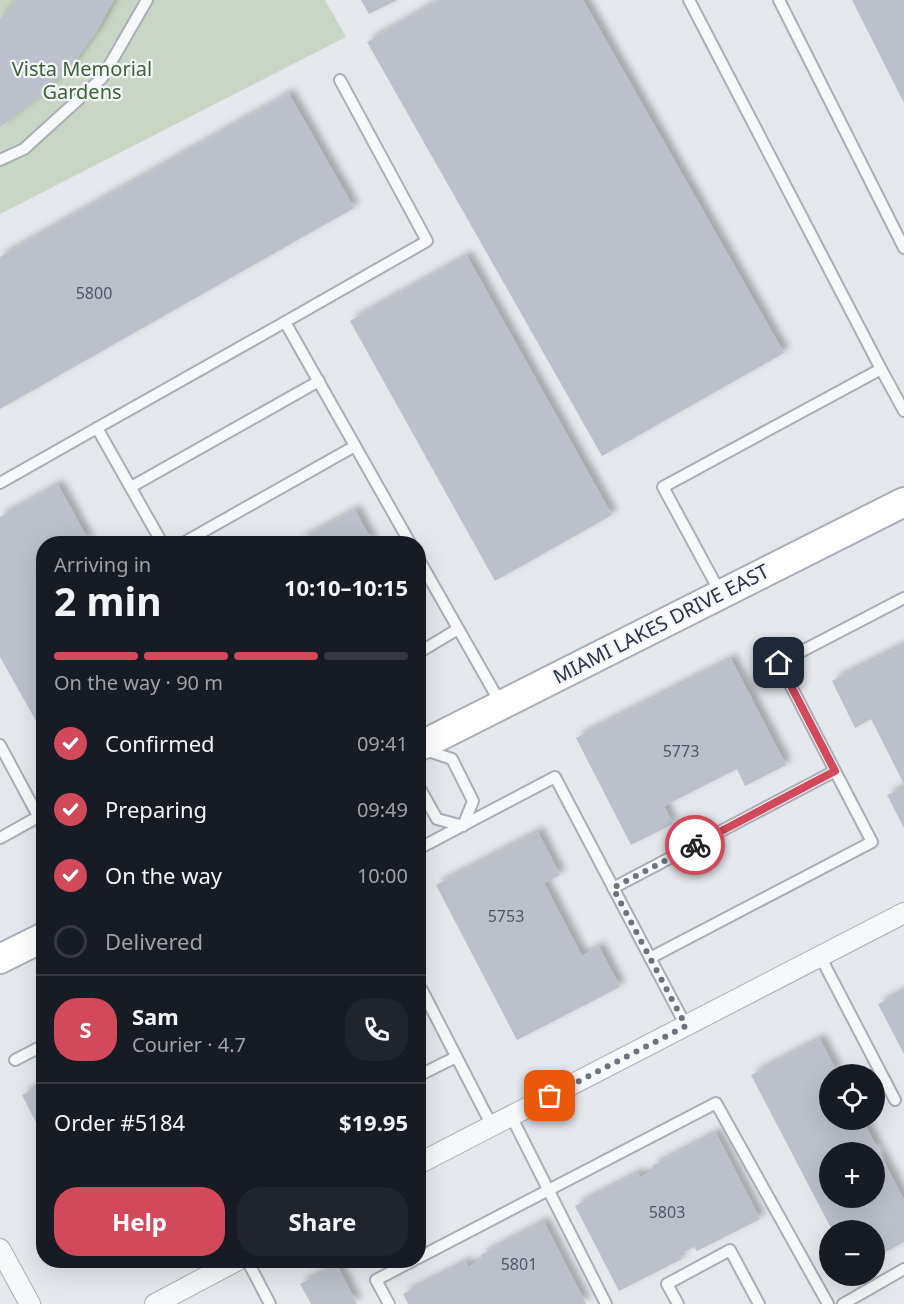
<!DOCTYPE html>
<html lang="en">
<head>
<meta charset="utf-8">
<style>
  :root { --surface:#171b24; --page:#20242c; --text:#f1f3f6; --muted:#9ea1a6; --line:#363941; --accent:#d1495b }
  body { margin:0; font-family:"Noto Sans",sans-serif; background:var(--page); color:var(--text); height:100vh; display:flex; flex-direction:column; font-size:22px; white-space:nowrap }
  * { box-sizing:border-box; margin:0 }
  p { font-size:20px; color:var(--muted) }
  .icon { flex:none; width:33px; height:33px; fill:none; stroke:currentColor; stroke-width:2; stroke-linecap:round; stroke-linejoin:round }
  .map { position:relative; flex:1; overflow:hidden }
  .panel { position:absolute; left:36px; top:536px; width:390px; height:732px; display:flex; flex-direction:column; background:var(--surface); border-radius:24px; box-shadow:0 6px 24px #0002 }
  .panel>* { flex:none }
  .fabs { position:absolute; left:819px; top:1064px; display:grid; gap:12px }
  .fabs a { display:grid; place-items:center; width:66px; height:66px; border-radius:50%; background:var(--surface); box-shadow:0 6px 24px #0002; font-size:30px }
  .pin { position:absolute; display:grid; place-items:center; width:51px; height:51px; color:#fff; margin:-26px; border-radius:12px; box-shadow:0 3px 9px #0006 }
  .courier { position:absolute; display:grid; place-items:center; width:60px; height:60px; margin:-30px; border:4px solid #d1495b; border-radius:50%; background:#fff; color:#222; box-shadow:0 2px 8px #0007 }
  .head em { font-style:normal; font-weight:700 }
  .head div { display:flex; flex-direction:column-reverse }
  .head { display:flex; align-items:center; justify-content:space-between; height:102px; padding:0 18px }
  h1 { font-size:39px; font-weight:700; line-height:45px }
  .bar { display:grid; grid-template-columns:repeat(4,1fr); gap:9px 6px; align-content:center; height:72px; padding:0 18px }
  .bar i { height:8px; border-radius:4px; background:var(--line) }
  .bar .current { background:var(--accent) }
  .bar p { grid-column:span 4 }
  .line { display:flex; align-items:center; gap:15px; padding:0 18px; border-top:2px solid var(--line) }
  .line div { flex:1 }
  .round { display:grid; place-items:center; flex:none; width:63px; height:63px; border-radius:24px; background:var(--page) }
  ol { padding:0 18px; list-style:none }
  li { display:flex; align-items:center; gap:18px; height:66px }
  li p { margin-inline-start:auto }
  li .icon { padding:6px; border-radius:50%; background:var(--accent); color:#fff; stroke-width:4 }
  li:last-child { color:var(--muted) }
  li i { width:33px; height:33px; border:3px solid var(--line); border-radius:50% }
  .cta { display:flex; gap:12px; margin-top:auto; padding:12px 18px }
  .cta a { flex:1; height:69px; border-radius:24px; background:var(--accent); color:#fff; font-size:24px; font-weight:700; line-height:69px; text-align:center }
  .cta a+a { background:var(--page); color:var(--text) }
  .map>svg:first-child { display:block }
  .green { fill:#c9d6c5 }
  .building { fill:#bbc0ca; fill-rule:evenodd; filter:url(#shadow) }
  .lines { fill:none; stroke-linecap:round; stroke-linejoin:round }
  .service-casing { stroke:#a9aeb7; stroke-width:14 }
  .minor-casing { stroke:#a9aeb7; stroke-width:22 }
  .secondary-casing { stroke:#a9aeb7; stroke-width:32 }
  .service { stroke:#f7f8fa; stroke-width:10 }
  .minor { stroke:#f7f8fa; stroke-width:20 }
  .secondary { stroke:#fff; stroke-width:28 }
  .done { stroke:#6c737f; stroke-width:6; stroke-dasharray:0 10.8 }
  .route { stroke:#d1495b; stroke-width:8 }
  .labels { text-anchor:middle; stroke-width:4.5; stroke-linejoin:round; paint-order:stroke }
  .number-label { font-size:16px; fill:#4f5766 }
  .park-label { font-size:20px; fill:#3f6138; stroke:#f4f6f9 }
  .street-label { font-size:20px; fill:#2b3445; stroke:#f4f6f9 }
</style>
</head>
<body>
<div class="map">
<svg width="904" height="1304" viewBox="0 0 904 1304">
  <defs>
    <filter id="shadow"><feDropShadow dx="5.5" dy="-5.5" stdDeviation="3" flood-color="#0004"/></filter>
  </defs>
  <rect width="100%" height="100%" fill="#e4e7ec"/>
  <path class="green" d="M0 0H325L346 37 0 214Z"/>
  <g class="building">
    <path d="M17 0H114L97 31 72 65 41 96 0 127V19Z"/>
    <path d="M361 0H397L369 14Z"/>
    <path d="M441 0H583L784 353 602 456 367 42Z"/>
    <path d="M852 0H904V103Z"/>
    <path d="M289 94 354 208 0 409V257Z"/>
    <path d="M467 256 612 515 495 581 350 321Z"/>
    <path d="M58 485 90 543H44V735L0 657V517Z"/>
    <path d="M355 510 373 543H295Z"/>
    <path d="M904 645V784L871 719 855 728 832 681Z"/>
    <path d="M731 659 786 765 745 786 737 769 664 806 673 824 631 845 576 738Z"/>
    <path d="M904 787V828L887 795Z"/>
    <path d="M538 832 560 875 544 883 582 956 599 947 620 987 517 1040 436 885Z"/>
    <path d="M904 991V1054L878 1004Z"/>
    <path d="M820 1039 838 1074H830V1119H862L904 1200V1242L874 1258V1230H832L751 1075ZM830 1152H874V1197H830Z"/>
    <path d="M44 1084V1138L22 1095Z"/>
    <path d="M716 1133 760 1219 697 1251 694 1247 679 1254 682 1259 619 1291 575 1206 638 1173 640 1177 655 1170 652 1166Z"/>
    <path d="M544 1222 586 1304H408L403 1294 466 1262 468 1267 483 1259 481 1255Z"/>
    <path d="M337 1265 357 1304H311L300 1284Z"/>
  </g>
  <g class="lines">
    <g class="service-casing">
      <g id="service">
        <path d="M689 0 881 369"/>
        <path d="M779 0 904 248"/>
        <path d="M0 160 24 149 102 78 147 0"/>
        <path d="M285 322 427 241 340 80"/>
        <path d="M97 428 285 322 410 543"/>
        <path d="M0 483 97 428 162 543"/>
        <path d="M131 487 319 381"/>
        <path d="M183 543 355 446"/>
        <path d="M418 558 501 704"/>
        <path d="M721 594 663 487 881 369 904 411"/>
        <path d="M418 653 458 629"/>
        <path d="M0 745 44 827"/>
        <path d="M835 771 779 663 904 598"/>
        <path d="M418 785 437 819 463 826 473 801 452 759 425 750"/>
        <path d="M0 838 38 817"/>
        <path d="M418 849 555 777 686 1026"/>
        <path d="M613 888 835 771 872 842 650 958"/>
        <path d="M820 956 895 1100"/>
        <path d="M418 992 422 990 492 1126"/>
        <path d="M15 1060 44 1045"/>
        <path d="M418 1076 456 1057"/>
        <path d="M511 1116 606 1304"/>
        <path d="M418 1258 716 1103 828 1304"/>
        <path d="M247 1260 270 1304"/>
        <path d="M389 1304 376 1280 414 1260"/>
        <path d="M678 1304 667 1284 730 1250 759 1304"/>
        <path d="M843 1304 904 1269"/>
      </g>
    </g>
    <g class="minor-casing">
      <g id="minor">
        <path d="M418 1164 904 913"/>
        <path d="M0 1249 30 1304"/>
        <path d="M155 1304 238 1260"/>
      </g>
    </g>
    <g class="secondary-casing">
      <g id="secondary">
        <path d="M418 747 904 502"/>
        <path d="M0 959 44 937"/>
      </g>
    </g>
    <use href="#service" class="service"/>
    <use href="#minor" class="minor"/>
    <use href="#secondary" class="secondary"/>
  </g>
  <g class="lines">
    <path class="done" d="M550 1096 686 1026 613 888 695 845"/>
    <path class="route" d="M695 845 835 771 779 663"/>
  </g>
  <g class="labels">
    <g class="number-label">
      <text x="94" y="299">5800</text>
      <text x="681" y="757">5773</text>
      <text x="506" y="922">5753</text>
      <text x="667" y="1218">5803</text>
      <text x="519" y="1270">5801</text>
    </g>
    <g class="park-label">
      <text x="82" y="76">Vista Memorial<tspan x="82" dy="23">Gardens</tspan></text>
    </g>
    <g class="street-label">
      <text transform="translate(661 624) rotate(-27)" y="7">MIAMI LAKES DRIVE EAST</text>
    </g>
  </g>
</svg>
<div class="fabs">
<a><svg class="icon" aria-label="locate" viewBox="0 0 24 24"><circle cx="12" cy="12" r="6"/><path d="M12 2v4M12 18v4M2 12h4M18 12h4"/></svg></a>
<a>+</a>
<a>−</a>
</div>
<div class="pin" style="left:550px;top:1096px;background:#ea580c"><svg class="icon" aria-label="bag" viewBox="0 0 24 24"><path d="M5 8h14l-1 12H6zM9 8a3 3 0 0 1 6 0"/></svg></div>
<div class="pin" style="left:779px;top:663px;background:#1f2937"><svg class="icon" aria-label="home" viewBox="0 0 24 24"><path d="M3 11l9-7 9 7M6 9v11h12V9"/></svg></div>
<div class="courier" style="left:695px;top:845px"><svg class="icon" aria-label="bike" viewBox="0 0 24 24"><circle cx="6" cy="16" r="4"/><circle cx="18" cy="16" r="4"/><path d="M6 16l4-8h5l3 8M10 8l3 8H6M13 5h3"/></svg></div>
<section class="panel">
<div class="head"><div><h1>2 min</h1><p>Arriving in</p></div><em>10:10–10:15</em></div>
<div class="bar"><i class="current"></i><i class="current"></i><i class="current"></i><i></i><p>On the way · 90 m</p></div>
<ol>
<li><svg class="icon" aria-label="check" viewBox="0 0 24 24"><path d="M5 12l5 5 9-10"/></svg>Confirmed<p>09:41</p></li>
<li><svg class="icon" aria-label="check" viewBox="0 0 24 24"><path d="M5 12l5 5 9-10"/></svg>Preparing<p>09:49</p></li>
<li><svg class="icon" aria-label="check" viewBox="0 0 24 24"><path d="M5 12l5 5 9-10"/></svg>On the way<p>10:00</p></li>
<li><i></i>Delivered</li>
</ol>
<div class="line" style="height:108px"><b class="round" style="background:var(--accent);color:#fff">S</b><div><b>Sam</b><p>Courier · 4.7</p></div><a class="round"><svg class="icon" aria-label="phone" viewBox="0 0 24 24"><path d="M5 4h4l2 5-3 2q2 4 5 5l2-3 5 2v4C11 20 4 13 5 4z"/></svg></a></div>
<div class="line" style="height:78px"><div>Order #5184</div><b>$19.95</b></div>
<div class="cta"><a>Help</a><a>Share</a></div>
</section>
</div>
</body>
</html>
